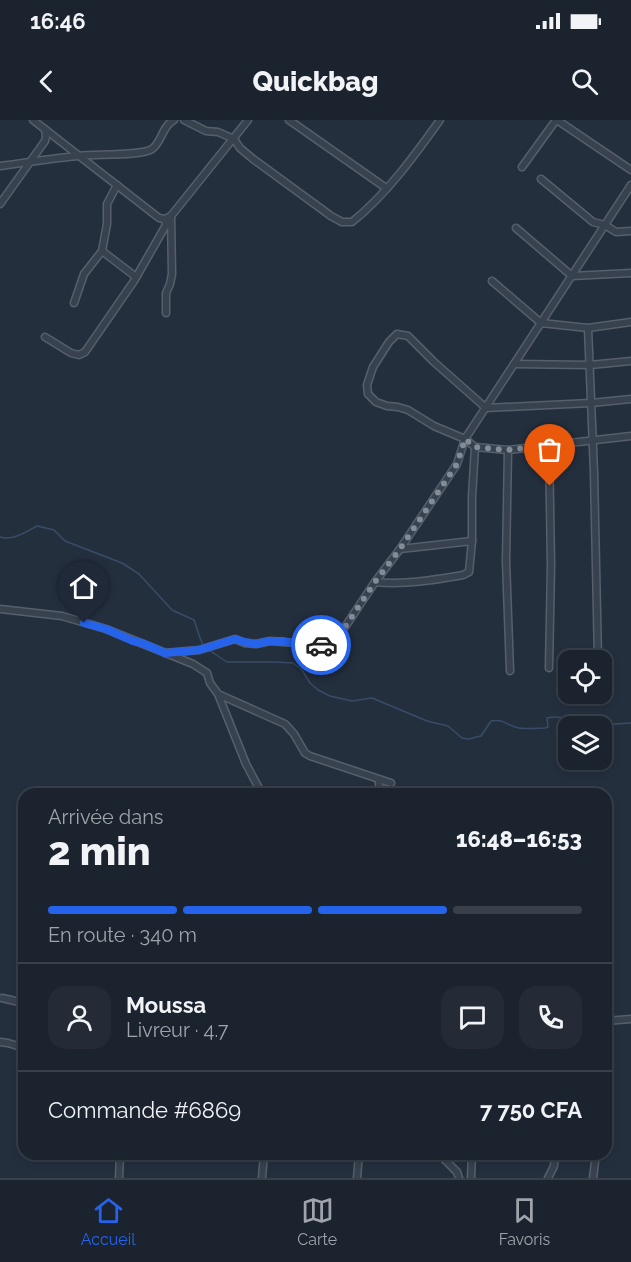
<!DOCTYPE html>
<html lang="fr">
<head>
<meta charset="utf-8">
<style>
  :root { --surface:#1b232e; --page:#242b36; --text:#f1f3f6; --muted:#a0a4aa; --line:#39404a; --accent:#2563eb }
  body { margin:0; font-family:Raleway,sans-serif; background:var(--page); color:var(--text); height:100vh; display:flex; flex-direction:column; font-size:22px; white-space:nowrap }
  * { box-sizing:border-box; margin:0 }
  p { font-size:20px; color:var(--muted) }
  .icon { flex:none; width:33px; height:33px; fill:none; stroke:currentColor; stroke-width:2; stroke-linecap:round; stroke-linejoin:round }
  .map { position:relative; flex:1; overflow:hidden }
  .sheet { position:absolute; left:18px; top:668px; width:594px; height:372px; display:flex; flex-direction:column; background:var(--surface); border-radius:18px; box-shadow:0 3px 9px #0003,0 0 0 2px var(--line) }
  .sheet>* { flex:none }
  .fabs { position:absolute; left:558px; top:530px; display:grid; gap:12px }
  .fabs a { display:grid; place-items:center; width:54px; height:54px; border-radius:12px; background:var(--surface); box-shadow:0 3px 9px #0003,0 0 0 2px var(--line); font-size:30px }
  .pin { position:absolute; display:grid; place-items:center; width:51px; height:51px; color:#fff; margin:-62px -26px; border-radius:50% 50% 50% 0; rotate:-45deg; box-shadow:0 0 6px #0007 }
  .pin .icon { rotate:45deg }
  .courier { position:absolute; display:grid; place-items:center; width:60px; height:60px; margin:-30px; border:4px solid #2563eb; border-radius:50%; background:#fff; color:#222; box-shadow:0 2px 8px #0007 }
  .headline em { font-style:normal; font-weight:800 }
  .headline div { display:flex; flex-direction:column-reverse }
  .headline { display:flex; align-items:center; justify-content:space-between; height:102px; padding:0 30px }
  h1 { font-size:39px; font-weight:800; line-height:45px }
  .bar { display:grid; grid-template-columns:repeat(4,1fr); gap:9px 6px; align-content:center; height:72px; padding:0 30px }
  .bar i { height:8px; border-radius:4px; background:var(--line) }
  .bar .current { background:var(--accent) }
  .bar p { grid-column:span 4 }
  .line { display:flex; align-items:center; gap:15px; padding:0 30px; border-top:2px solid var(--line) }
  .line div { flex:1 }
  .round { display:grid; place-items:center; flex:none; width:63px; height:63px; border-radius:18px; background:var(--page) }
  .status { display:flex; justify-content:space-between; align-items:center; height:42px; padding:0 30px; background:var(--surface); direction:ltr }
  .status svg { height:16px; fill:currentColor }
  header { display:flex; justify-content:space-between; align-items:center; height:78px; padding:0 30px; background:var(--surface); font-size:27px; font-weight:800 }
  .menu { display:flex; justify-content:space-around; align-items:center; height:84px; border-top:2px solid var(--line); background:var(--surface); font-size:16px; color:var(--muted) }
  .menu a { display:grid; justify-items:center; gap:3px }
  .menu .current { color:var(--accent) }
  .map>svg:first-child { display:block }
  .lines { fill:none; stroke-linecap:round; stroke-linejoin:round }
  .stream { stroke:#394c67; stroke-width:1.5 }
  .minor-casing { stroke:#565f6c; stroke-width:9 }
  .minor { stroke:#38414e; stroke-width:6 }
  .done { stroke:#828b98; stroke-width:6; stroke-dasharray:0 10.8 }
  .route { stroke:#2563eb; stroke-width:8 }
</style>
</head>
<body>
<div class="status"><b>16:46</b><svg viewBox="0 0 49 12"><path d="M0 12V9h3v3zM5 12V6h3v6zM10 12V3h3v9zM15 12V0h3v12zM26 1h20v11H26zM47 4h2v5h-2z"/></svg></div>
<header><svg class="icon" aria-label="back" viewBox="0 0 24 24"><path d="M15 5l-7 7 7 7"/></svg>Quickbag<svg class="icon" aria-label="search" viewBox="0 0 24 24"><circle cx="10" cy="10" r="6"/><path d="M15 15l6 6"/></svg></header>
<div class="map">
<svg width="631" height="1058" viewBox="0 0 631 1058">
  <rect width="100%" height="100%" fill="#242f3e"/>
  <g class="lines">
    <g class="stream">
      <path d="M0 417C12 421 26 412 37 406L54 410 65 421 122 443 139 454 172 490 194 500 200 518 203 525"/>
      <path d="M209 530 227 542H274L293 543 302 550 310 563 318 570 330 576 352 581 372 578 427 601 448 606 462 618 468 619 481 616 491 601C505 599 504 604 515 607 524 610 536 608 545 608L548 607 547 598C562 594 568 602 581 606"/>
      <path d="M584 606 631 603"/>
    </g>
    <g class="minor-casing">
      <g id="minor">
        <path d="M33 0 159 98 165 99"/>
        <path d="M184 0 206 11 218 12 234 19 240 28 253 39 331 96 342 102H352C386 75 415 35 440 0"/>
        <path d="M289 0 386 68"/>
        <path d="M557 0 631 50"/>
        <path d="M0 46C26 43 52 38 79 36 94 34 142 36 152 29 162 22 162 6 174 0"/>
        <path d="M522 47 556 0"/>
        <path d="M541 59 593 102 605 105 616 112 631 111"/>
        <path d="M117 65 107 84V104L102 131 136 157"/>
        <path d="M0 84 45 21 46 17 45 9"/>
        <path d="M516 108 572 156 631 153"/>
        <path d="M492 161 541 203 588 208 631 202"/>
        <path d="M74 183 84 154 102 131"/>
        <path d="M166 193V173L170 164 172 154 171 96"/>
        <path d="M588 208 594 352 598 540"/>
        <path d="M45 217 71 233 79 235 85 232 134 161 166 105 165 99 171 96 248 0"/>
        <path d="M514 244 590 245 631 241"/>
        <path d="M631 279 591 283 486 288 434 242 408 216 397 214 389 222 373 247 367 265 368 274 376 282 387 286 398 287 408 290 434 306 465 319 475 327 508 330 631 316"/>
        <path d="M549 325 551 446 549 548"/>
        <path d="M508 330 506 441 510 551"/>
        <path d="M400 429 472 421"/>
        <path d="M375 462C405 465 434 460 463 455L469 452 472 421V377L475 327"/>
        <path d="M0 489 62 496 106 509 193 544 207 553 210 563 218 574 285 604 294 614 305 633 310 636 391 663"/>
        <path d="M165 533 199 530 235 519 245 523 256 524 270 521 324 525 329 523 345 507 375 462 400 429 457 344 465 319 631 65"/>
        <path d="M218 574 246 644 262 674"/>
        <path d="M379 674V660"/>
        <path d="M2 878 24 883"/>
        <path d="M606 901 631 899"/>
        <path d="M606 916 607 901"/>
        <path d="M0 922 8 923 24 928"/>
        <path d="M439 1034 457 1052 459 1058"/>
        <path d="M119 1058 120 1034"/>
        <path d="M262 1058 264 1034"/>
        <path d="M357 1058 359 1034"/>
        <path d="M471 1058 472 1034"/>
        <path d="M548 1058 554 1046 555 1034"/>
        <path d="M593 1058 596 1034"/>
      </g>
    </g>
    <use href="#minor" class="minor"/>
  </g>
  <g class="lines">
    <path class="done" d="M321 525 329 523 345 507 375 462 400 429 457 344 465 319 475 327 508 330 549 325 550 366"/>
    <path class="route" d="M84 503 106 509 133 521 142 523 165 533 199 530 235 519 245 522 256 524 270 521H282L292 523 321 525"/>
  </g>
</svg>
<div class="fabs">
<a><svg class="icon" aria-label="locate" viewBox="0 0 24 24"><circle cx="12" cy="12" r="6"/><path d="M12 2v4M12 18v4M2 12h4M18 12h4"/></svg></a>
<a><svg class="icon" aria-label="layers" viewBox="0 0 24 24"><path d="M12 4l9 5-9 5-9-5zM3 14l9 5 9-5"/></svg></a>
</div>
<div class="pin" style="left:550px;top:366px;background:#ea580c"><svg class="icon" aria-label="bag" viewBox="0 0 24 24"><path d="M5 8h14l-1 12H6zM9 8a3 3 0 0 1 6 0"/></svg></div>
<div class="pin" style="left:84px;top:503px;background:#1f2937"><svg class="icon" aria-label="home" viewBox="0 0 24 24"><path d="M3 11l9-7 9 7M6 9v11h12V9"/></svg></div>
<div class="courier" style="left:321px;top:525px"><svg class="icon" aria-label="car" viewBox="0 0 24 24"><path d="M5 17H2v-5l4-1 3-4h7l3 4 3 1v5h-3M9 17h6M6 11h13"/><circle cx="7" cy="17" r="2"/><circle cx="17" cy="17" r="2"/></svg></div>
<section class="sheet">
<div class="headline"><div><h1>2 min</h1><p>Arrivée dans</p></div><em>16:48–16:53</em></div>
<div class="bar"><i class="current"></i><i class="current"></i><i class="current"></i><i></i><p>En route · 340 m</p></div>
<div class="line" style="height:108px"><a class="round"><svg class="icon" aria-label="person" viewBox="0 0 24 24"><circle cx="12" cy="8" r="4"/><path d="M4 21q1-7 8-7t8 7"/></svg></a><div><b>Moussa</b><p>Livreur · 4.7</p></div><a class="round"><svg class="icon" aria-label="chat" viewBox="0 0 24 24"><path d="M4 5h16v11H9l-5 4z"/></svg></a><a class="round"><svg class="icon" aria-label="phone" viewBox="0 0 24 24"><path d="M5 4h4l2 5-3 2q2 4 5 5l2-3 5 2v4C11 20 4 13 5 4z"/></svg></a></div>
<div class="line" style="height:78px"><div>Commande #6869</div><b>7 750 CFA</b></div>
</section>
</div>
<nav class="menu">
<a class="current"><svg class="icon" aria-label="home" viewBox="0 0 24 24"><path d="M3 11l9-7 9 7M6 9v11h12V9"/></svg>Accueil</a>
<a><svg class="icon" aria-label="map" viewBox="0 0 24 24"><path d="M3 6l6-2 6 2 6-2v14l-6 2-6-2-6 2zM9 4v14M15 6v14"/></svg>Carte</a>
<a><svg class="icon" aria-label="saved" viewBox="0 0 24 24"><path d="M7 4h10v16l-5-4-5 4z"/></svg>Favoris</a>
</nav>
</body>
</html>
